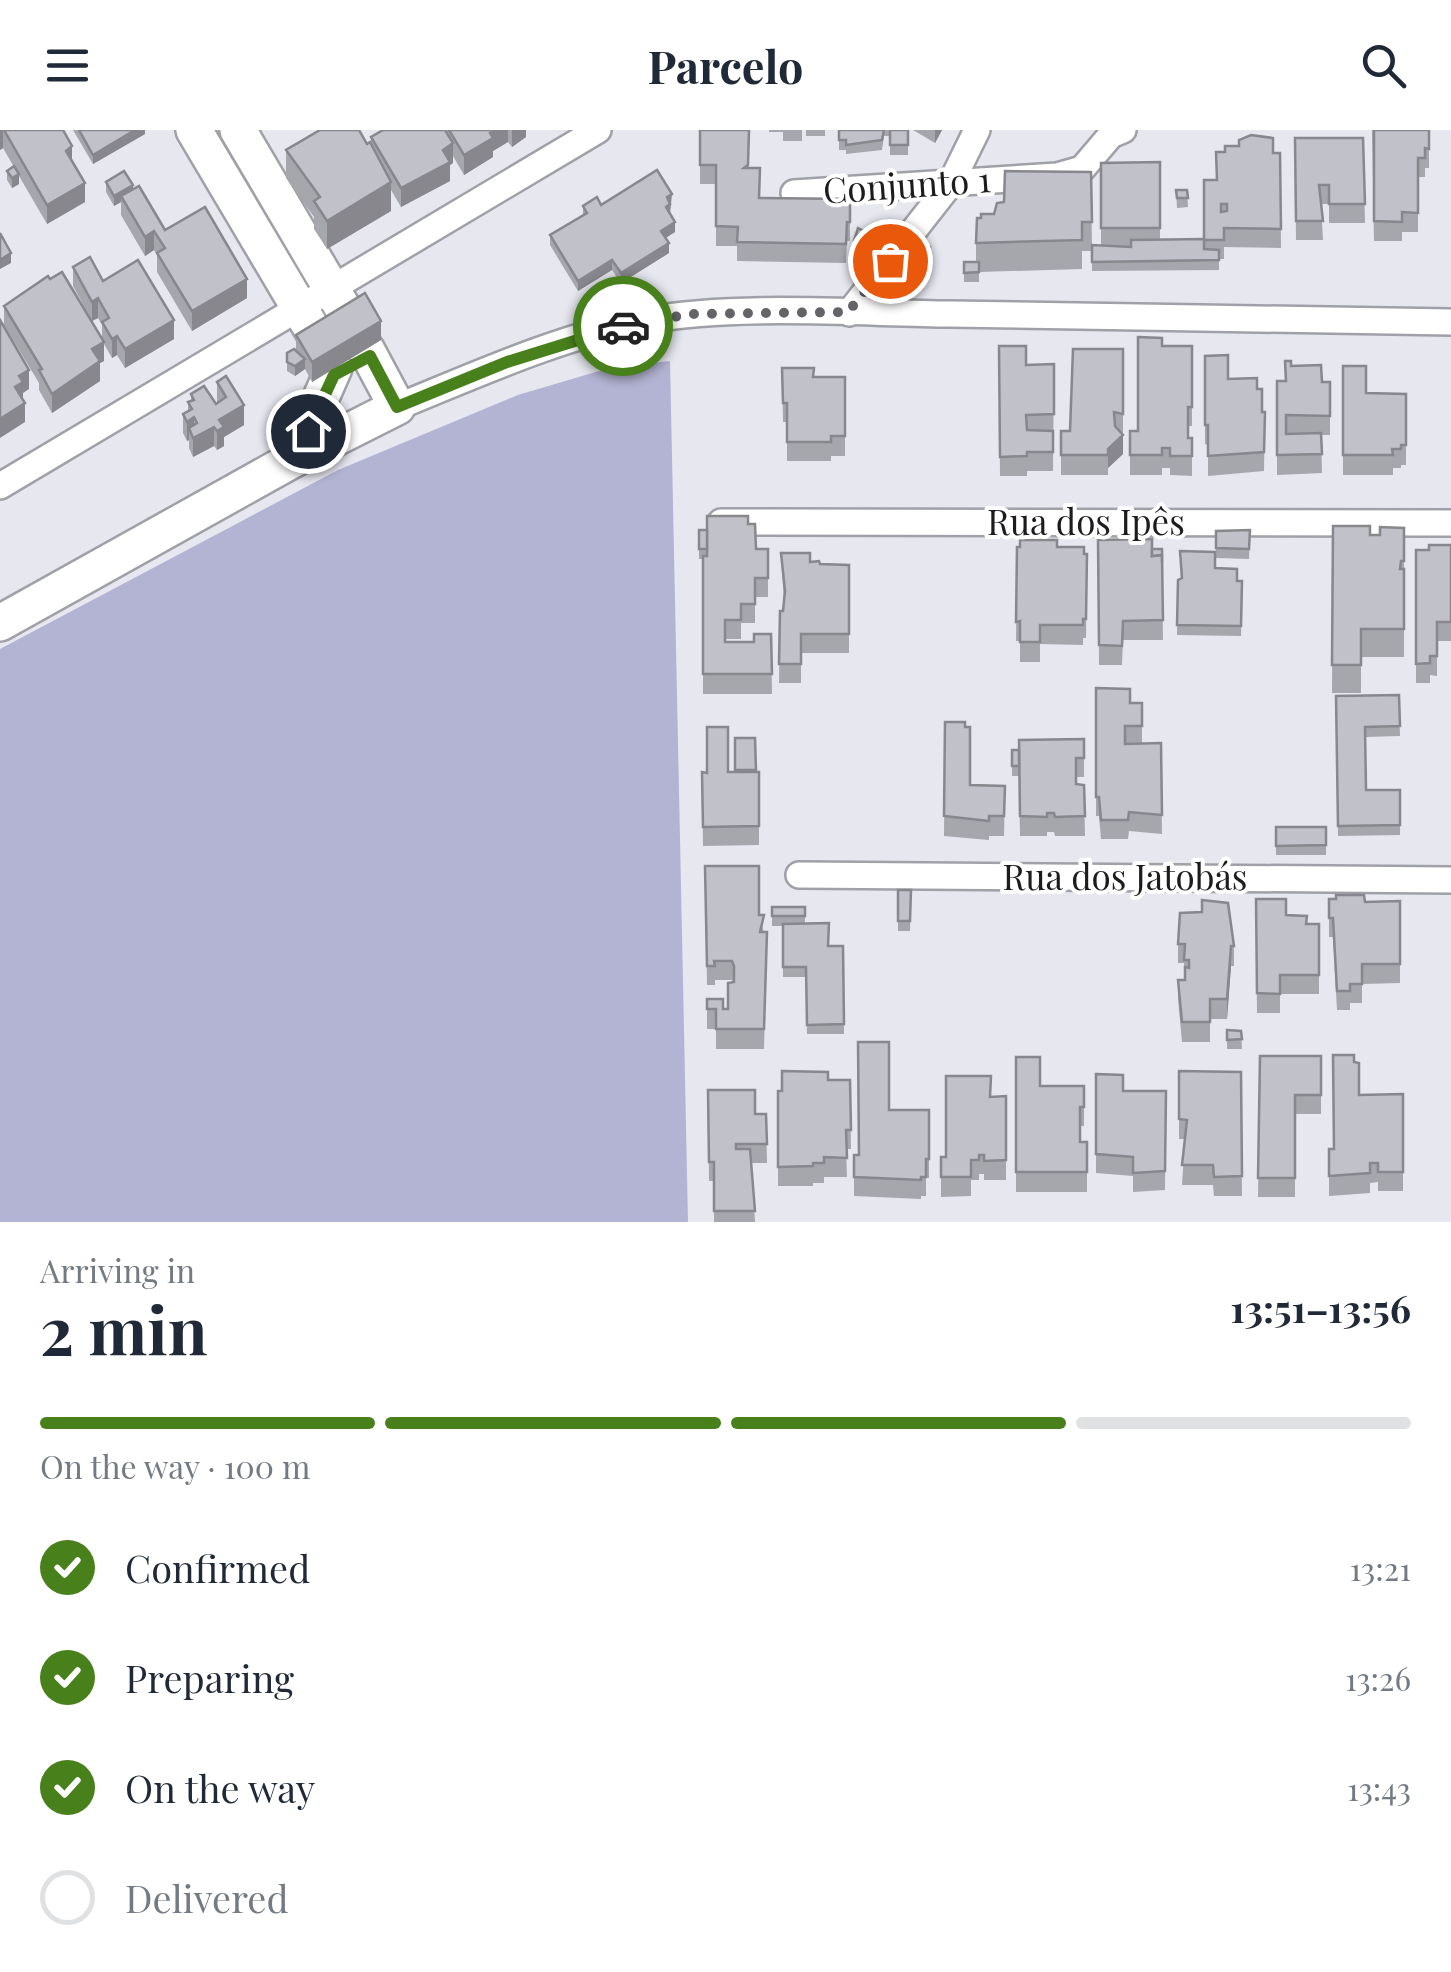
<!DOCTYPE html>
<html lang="en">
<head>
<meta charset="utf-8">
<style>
  :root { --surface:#fff; --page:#f2f2f3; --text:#1f2937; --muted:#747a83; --line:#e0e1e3; --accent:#48811b }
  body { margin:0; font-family:"Playfair Display",serif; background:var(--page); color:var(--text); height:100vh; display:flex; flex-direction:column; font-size:38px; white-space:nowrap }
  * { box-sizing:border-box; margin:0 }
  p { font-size:32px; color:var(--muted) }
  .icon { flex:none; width:55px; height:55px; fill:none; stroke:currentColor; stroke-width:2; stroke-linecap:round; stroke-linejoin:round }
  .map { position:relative; height:1092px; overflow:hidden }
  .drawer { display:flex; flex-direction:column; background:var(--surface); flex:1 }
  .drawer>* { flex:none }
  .pin { position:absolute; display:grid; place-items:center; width:85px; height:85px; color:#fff; margin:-42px; border:5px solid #fff; border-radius:50%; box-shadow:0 2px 10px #0007 }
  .courier { position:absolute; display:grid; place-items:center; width:100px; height:100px; margin:-50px; border:8px solid #48811b; border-radius:50%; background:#fff; color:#222; box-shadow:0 2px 12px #0007 }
  .head em { font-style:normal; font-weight:700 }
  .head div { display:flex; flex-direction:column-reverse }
  .head { display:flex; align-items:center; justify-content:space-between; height:170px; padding:0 40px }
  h1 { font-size:65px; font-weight:700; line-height:75px }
  .bar { display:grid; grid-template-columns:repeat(4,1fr); gap:15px 10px; align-content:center; height:120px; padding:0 40px }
  .bar i { height:12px; border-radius:8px; background:var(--line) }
  .bar .active { background:var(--accent) }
  .bar p { grid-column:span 4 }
  ol { padding:0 40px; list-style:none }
  li { display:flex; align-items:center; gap:30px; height:110px }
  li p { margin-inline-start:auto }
  li .icon { padding:10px; border-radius:50%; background:var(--accent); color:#fff; stroke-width:4 }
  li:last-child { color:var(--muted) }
  li i { width:55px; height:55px; border:5px solid var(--line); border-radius:50% }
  header { display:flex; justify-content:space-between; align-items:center; height:130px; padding:0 40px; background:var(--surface); font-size:45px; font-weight:700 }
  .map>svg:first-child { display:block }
  .green { fill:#b3b3d3 }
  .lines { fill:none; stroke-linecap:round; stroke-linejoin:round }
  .street-casing { stroke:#a0a1a8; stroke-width:30 }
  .secondary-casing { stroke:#a0a1a8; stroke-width:40 }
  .street { stroke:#fff; stroke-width:25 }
  .secondary { stroke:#fff; stroke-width:35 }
  .wall { fill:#a6a6ad }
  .shaded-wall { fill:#87878d }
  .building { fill:#c1c1c9; stroke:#87878d; stroke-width:2.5; fill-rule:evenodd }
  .done { stroke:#636368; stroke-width:10; stroke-dasharray:0 18 }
  .route { stroke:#48811b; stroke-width:12 }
  .labels { text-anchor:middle; stroke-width:8; stroke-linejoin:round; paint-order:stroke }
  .street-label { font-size:35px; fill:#1c1c1f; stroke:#fff }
</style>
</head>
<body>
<header><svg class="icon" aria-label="menu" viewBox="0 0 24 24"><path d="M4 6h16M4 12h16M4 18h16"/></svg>Parcelo<svg class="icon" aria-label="search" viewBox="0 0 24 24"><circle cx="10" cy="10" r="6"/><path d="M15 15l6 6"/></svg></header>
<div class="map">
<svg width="1451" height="1092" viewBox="0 0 1451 1092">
  <rect width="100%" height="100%" fill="#e6e7ef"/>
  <path class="green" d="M670 231 688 1092H0V519L338 340 518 265 609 238Z"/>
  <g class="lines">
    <g class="street-casing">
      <g id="street">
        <path d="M794 63 1057 46 1082 39 1111 5 1123 0"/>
        <path d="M849 183 951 53 977 0"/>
        <path d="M397 277C478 244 561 206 647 190 740 174 855 183 950 184 1117 187 1284 189 1451 192"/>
        <path d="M0 356 598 0"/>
        <path d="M721 392 1451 393"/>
        <path d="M799 745 1451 750"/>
      </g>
    </g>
    <g class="secondary-casing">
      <g id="secondary">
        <path d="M194 0 319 211"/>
        <path d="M238 0 351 192"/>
        <path d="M294 329 334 238"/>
        <path d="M0 493 294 329 397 277 366 219"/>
      </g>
    </g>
    <use href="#street" class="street"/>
    <use href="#secondary" class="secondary"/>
  </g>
  <g class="wall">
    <path d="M0 0H63L85 72 47 94 19 46V54L12 58 7 50V41L14 37 3 18 0 20Z"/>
    <path d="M73 0H145V4L93 34Z"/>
    <path d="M383 0H526V7L512 17 508 12 493 21V27L464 45 453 26V33L450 35V51L401 77 391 60V81L327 119 314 99V87L286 48V20L367 14 371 15V7Z"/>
    <path d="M700 0H750L748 38 760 68 850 69V111H847L846 133 737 131V116H716V54H700Z"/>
    <path d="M769 0H802V11H783V2H769Z"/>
    <rect x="806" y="0" width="19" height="6"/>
    <path d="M839 0H908V25H890V6H884L882 20 846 24V20H839Z"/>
    <path d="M913 0H942L935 13Z"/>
    <path d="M1372 0H1429V38H1425V47H1418V102H1402V111H1374Z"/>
    <path d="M1295 8H1363L1365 93H1329V74H1321L1323 110H1296Z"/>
    <path d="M1273 23H1280L1281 118 1224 117V129H1219V140L1092 141V115H1101V33L1160 32V110L1204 109 1216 50Z"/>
    <path d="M1091 42 1092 121H1082V139L979 142V152H964V132H976V113L994 84 1004 72Z"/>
    <path d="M106 52 133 59 165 100 247 168 192 201 157 142V125L154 120 145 126 121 85V72L114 76 106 62Z"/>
    <path d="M1176 60H1187L1188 77 1177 78Z"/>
    <path d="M672 74 670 75V84L675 102 665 108 669 123 621 153 612 140 578 161 550 115V105L583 86V76Z"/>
    <path d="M872 105 909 118 930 117V143H888V128L872 115 863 126 854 121V111Z"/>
    <path d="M73 137 103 151 174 209 125 238 117 225 112 228 104 214V231L100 233V251L52 283 39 260V253L4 195V176L102 209V195L98 188 92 191 73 156Z"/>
    <path d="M296 205 381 210 312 252 305 239 295 246 287 241V223L296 221Z"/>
    <path d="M999 216 1026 235 1054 234 1053 341H1027V346H1000Z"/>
    <path d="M1192 216V296H1188V308H1192V346L1170 345V338H1162V345H1130V301H1138Z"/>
    <path d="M1123 219V324L1108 338V345H1061V301H1070Z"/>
    <path d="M1205 226 1228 249 1257 259 1262 282H1265L1264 341 1208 346V315L1205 314Z"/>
    <path d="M1291 236 1322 252H1330V305H1321L1322 343 1277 345V251H1285Z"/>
    <path d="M1343 236 1366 263 1406 264V335H1401V338H1393V345H1343Z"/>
    <path d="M782 238 813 247H845V326H831V331H787V292H783Z"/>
    <path d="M217 252 244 295 224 307V316L217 320 214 316 193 327 189 318V310L187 311 183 303V284L188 281V272L191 271V264L216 274 217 272Z"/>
    <path d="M748 394 756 419H768V467H755V493H741V509H725V512H754L771 504 772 564H703V429H699V400Z"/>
    <path d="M1333 396 1370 405H1380L1404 398V527H1361V563H1332Z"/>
    <path d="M1250 400 1249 429 1216 428V401Z"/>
    <path d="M1098 410 1152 419 1162 441 1163 510H1123L1122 535H1099Z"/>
    <path d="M1451 415V511H1437V546L1430 545V553H1416V420H1429Z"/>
    <path d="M1017 417H1057L1087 424 1086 508H1083V515L1040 514V532H1020V511H1016Z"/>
    <path d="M1180 421 1237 451H1242L1241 506 1177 505 1178 450 1181 448Z"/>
    <path d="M781 423 820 434 849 435V523H801V553H779L780 481H783L784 472Z"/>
    <path d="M1096 558 1130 573H1142V614L1161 613 1162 704 1129 701 1128 709H1101L1099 686H1096Z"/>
    <path d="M1399 565 1400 606 1365 607 1366 660H1400V705L1338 706 1336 566Z"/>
    <path d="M945 592 970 655 1005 656 1004 706H989V710L944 706Z"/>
    <path d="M735 608H755L756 642H759V715L703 716 702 642H735Z"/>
    <path d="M1084 609V647H1076V654L1084 655 1085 706H1055L1054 702H1047V706H1020L1019 646H1012V630L1019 620Z"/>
    <rect x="1276" y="697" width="50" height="28"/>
    <path d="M705 736 759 785 764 802H767L764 919H716V899H707V869L723 879H728L733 852 732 850H715V855H707Z"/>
    <path d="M898 760H911L910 801H898Z"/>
    <path d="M1256 769 1306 794H1319V864H1280V883H1257Z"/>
    <path d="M1329 769 1365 772 1400 771V853L1362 854V873H1350V880H1337L1333 807H1329Z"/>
    <path d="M772 777H805V793L829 816H843L844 904H807L806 847H783V796H772Z"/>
    <path d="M1178 814 1234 816V836H1231L1227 889H1210V912H1182L1178 869V850H1185L1184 833H1178Z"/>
    <path d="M1227 900 1241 901 1242 919H1227Z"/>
    <path d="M1260 926H1321V984H1295V1067H1258Z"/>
    <path d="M1016 927 1040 956H1084V996H1080V1012H1087V1062H1016Z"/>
    <path d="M1354 932 1359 965 1403 964V1061H1378V1052L1370 1053V1063L1329 1066V1019H1333Z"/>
    <path d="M1179 941 1241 942 1242 1066H1214L1213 1055H1182L1185 1009H1179Z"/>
    <path d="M1096 944 1123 961H1166L1165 1060 1133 1062V1046L1096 1043Z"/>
    <path d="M828 950H850L851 1019H846L847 1047H824V1053H813V1056H778V961Z"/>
    <path d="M708 960 755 984H766L767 1033H751L755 1092H714V1051H709Z"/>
    <path d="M1006 966V1050H984V1044H979V1050H971V1066L941 1067V1027H946L990 967Z"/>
    <path d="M889 980H929V1048H926V1066H921V1069L854 1066V1025H859Z"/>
  </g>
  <g class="shaded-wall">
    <path d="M0 0H3V18L0 20Z"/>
    <path d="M135 0H145V4L93 34V25Z"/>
    <path d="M495 0H508V12L493 21V27L464 45V25Z"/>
    <path d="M512 0H526V7L512 17Z"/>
    <path d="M935 0H942L935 13Z"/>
    <path d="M453 13V33L450 35V51L401 77V58L443 20Z"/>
    <path d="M72 16V35L66 21Z"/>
    <path d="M19 44V54L12 58V48Z"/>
    <path d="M391 52V81L327 119V91Z"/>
    <path d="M85 53V72L47 94V75Z"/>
    <path d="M133 55V65L121 66V72L114 76V66Z"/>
    <path d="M672 64 670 84 666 87 667 67Z"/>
    <path d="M675 92V102L661 111V101Z"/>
    <path d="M154 101V120L145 126V107Z"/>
    <path d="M872 105V115L863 126V116Z"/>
    <path d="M669 113V123L621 153V143Z"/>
    <path d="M11 123V133L0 139V130Z"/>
    <path d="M612 130V140L578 161V151Z"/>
    <path d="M247 149V168L192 201V181Z"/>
    <path d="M98 168V188L92 191V172Z"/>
    <path d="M174 190V209L125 238V219Z"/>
    <path d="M381 191V210L312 252V232Z"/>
    <path d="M117 206V225L112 228V209Z"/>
    <path d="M104 212V231L100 233V251L52 283V264L92 219Z"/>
    <path d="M305 229V239L295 246V236Z"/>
    <path d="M29 240V259L23 263V272L15 257 19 246Z"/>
    <path d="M25 273V292L0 308V289Z"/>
    <path d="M244 275V295L224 307V316L217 320V301L219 290Z"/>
    <path d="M194 287V307L189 298V310L187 311V292Z"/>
    <path d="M214 297V316L193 327V308Z"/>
    <path d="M1123 305V324L1108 338V319Z"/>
    <path d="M1231 816V836L1227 889V869Z"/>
  </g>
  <g class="building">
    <path d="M4 0H63L72 16 66 21 85 53 47 75Z"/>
    <path d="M79 0H135L93 25Z"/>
    <path d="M320 0H359L367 14 370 12 391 52 327 91 314 71 320 67 286 20Z"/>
    <path d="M383 0H445L453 13 443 20 450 32 401 58 371 7Z"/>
    <path d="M449 0H495L490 3 493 8 464 25Z"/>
    <path d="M700 0H749L748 35 744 38H760L759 68 850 69V92H847L846 114 737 112 738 97 716 96V35H700Z"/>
    <path d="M839 0H884L882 10 846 15V10H839Z"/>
    <rect x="890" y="0" width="18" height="15"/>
    <path d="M1374 0H1429V19L1425 18V28H1418V83L1402 82V92L1374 91Z"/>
    <path d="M1251 5 1273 8V23H1280L1281 99 1224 98V110H1204V50H1217L1216 22H1225V16H1239V10ZM1221 74H1227V81L1221 82Z"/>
    <path d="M1295 8H1363L1365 74H1329V55H1319L1323 91H1296Z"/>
    <path d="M1160 32V98H1101V33Z"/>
    <path d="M14 36 19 44 12 48 7 41Z"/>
    <path d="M657 40 672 64 667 67 670 74 666 77 675 92 661 101 669 113 621 143 612 130 578 151 550 105 587 83 583 76 597 67 601 75Z"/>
    <path d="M124 41 133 55 114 66 106 52Z"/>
    <path d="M1005 41 1091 42 1092 92H1082V110L976 113 977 88H981V84H994L997 73 1004 72Z"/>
    <path d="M139 56 165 100 205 77 247 149 192 181 157 123 165 118 154 101 145 107 121 66Z"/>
    <path d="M1176 60H1187L1188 68H1177Z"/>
    <path d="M882 92 900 107 903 104 909 110 903 118 930 117V133H888V118L872 105 863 116 854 111 858 98 872 105Z"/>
    <path d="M0 103 11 123 0 130Z"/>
    <path d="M1204 109V119L1219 120V130L1092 132V115L1131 117V110Z"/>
    <path d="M90 127 103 151 138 130 174 190 125 219 117 206 112 209 102 192 109 188 98 168 92 172 73 137Z"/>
    <path d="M964 132H979V142L964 143Z"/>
    <path d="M62 142 104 212 92 219 100 231 52 264 39 240 42 239 4 176 48 146 50 149Z"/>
    <path d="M365 163 381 191 312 232 296 205Z"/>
    <path d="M0 190 29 240 19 246 23 252 15 257 25 273 0 289Z"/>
    <path d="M1138 207 1162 208V216H1192V277H1188V308H1192V326H1170V318H1162V325H1130V301H1138Z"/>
    <path d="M999 216H1026V235L1054 234V284L1026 285 1027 300 1053 301V322H1027V326L1000 327Z"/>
    <path d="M294 219 305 229 295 236 287 232V223Z"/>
    <path d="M1073 219H1123V284L1114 282 1115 296 1123 305 1108 319V325H1061V301H1070Z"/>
    <path d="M1228 225V249L1257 248V259H1262V282H1265L1264 322 1208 326V295H1205V226Z"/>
    <path d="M1285 231H1291V236L1321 235 1322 252H1330V286L1286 285V304L1321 303 1322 324 1277 325V251H1286Z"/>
    <path d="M1343 236H1366V263L1406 264V315H1401V319H1392L1393 325H1343Z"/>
    <path d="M782 238H814L813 247H845V306H831V312H787V273H783Z"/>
    <path d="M226 246 244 275 219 290 224 297 217 301 214 297 193 308 189 298 197 293 194 287 187 292 183 284 192 279 188 272 194 270 191 264 204 256 216 274 226 267 217 252Z"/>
    <path d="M707 386H748V394H755L756 419H768V448H755V474H741V490H725V512H754V504H771L772 544H703V426H707Z"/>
    <path d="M1333 396H1370V405H1380V397L1404 398V431H1401L1400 439H1404V499H1361V535H1332Z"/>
    <rect x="699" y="400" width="8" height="19"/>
    <path d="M1250 400 1249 419 1216 418V401Z"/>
    <path d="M1152 409V426L1162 425 1163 490 1123 491 1122 516 1099 515 1098 410Z"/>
    <path d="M1020 410H1057V417H1084V424H1087L1086 489H1083V495H1040V512H1020V491L1016 492 1017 417H1020Z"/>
    <path d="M1429 415H1451V492H1437V526H1430V533L1416 534V420H1429Z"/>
    <path d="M1152 419H1162V433V425L1152 426Z"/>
    <path d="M1180 421 1215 422V438L1237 439V451H1242L1241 496 1177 495 1178 450 1182 448Z"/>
    <path d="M781 423H810V432L819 431 820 434 849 435V504H801V534H779L780 481H783L785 461Z"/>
    <path d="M1096 558 1130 559V573H1142V596H1125V614L1161 613 1162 685 1129 682 1128 690H1101L1099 667H1096Z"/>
    <path d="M1399 565 1400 596 1365 597 1366 660H1400V695L1338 696 1336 566Z"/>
    <path d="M945 592H965V597H970V655L1005 656 1004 686H989V691L944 686Z"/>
    <path d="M707 597H728V642H759V696L703 697 702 642 707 643Z"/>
    <path d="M735 608H755L756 640H735Z"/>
    <path d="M1084 609V628H1076V654L1084 655 1085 686 1055 687 1054 683H1047V687L1020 686 1019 610Z"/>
    <rect x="1012" y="620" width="7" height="16"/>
    <path d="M1276 697H1326V715L1276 716Z"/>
    <path d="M705 736H759V785H764L760 802H767L764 899H716V879H707V869H723V879H728V853L734 852V836L732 831H714L715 836H707Z"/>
    <path d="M898 760H911L910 791H898Z"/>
    <path d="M1336 765H1364L1365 772 1400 771V834H1362V854H1350V861H1337L1333 788H1329V769H1336Z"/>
    <path d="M1256 769H1286V785L1307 786 1306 794H1319V845H1280V864L1257 863Z"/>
    <path d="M1202 770 1228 773 1234 816H1231L1227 869H1210V892H1182L1178 850H1185V837L1189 838V830H1184L1185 814H1178L1180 783 1202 782Z"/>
    <rect x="772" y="777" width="33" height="9"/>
    <path d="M829 793 828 816H843L844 894 807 895 806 837H783V794Z"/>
    <path d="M1227 900 1241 901 1242 909 1227 910Z"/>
    <path d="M858 912H889V980H929V1029H926V1047H921V1050L854 1047V1025H859Z"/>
    <path d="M1333 925H1354V932L1359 933V965L1403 964V1042H1378V1033H1370V1043L1329 1046V1019H1334Z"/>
    <path d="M1260 926H1321V965H1295V1048H1258Z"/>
    <path d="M1016 927H1040V956H1084V977H1080V1012H1087V1042H1016Z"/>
    <path d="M782 941 828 942V950H850L851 1000H846L847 1028 824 1027V1033H813V1036L778 1037V961H782Z"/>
    <path d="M1179 941 1241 942 1242 1046 1214 1047 1213 1035H1182L1187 990 1179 989Z"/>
    <path d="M1096 944 1123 945V961H1166L1165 1041 1133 1043V1027L1096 1024Z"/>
    <path d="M946 946H991L990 967 1006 966V1030L984 1031V1025H979V1030H971V1047H941V1027H946Z"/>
    <path d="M708 960H755V984H766L767 1014H736V1019H750L755 1081H714V1032H709Z"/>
  </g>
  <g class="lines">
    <path class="done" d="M623 196 691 184 848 182 890 131"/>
    <path class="route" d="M308 301 334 245 370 226 397 277 507 232 623 196"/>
  </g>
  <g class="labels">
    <g class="street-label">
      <text transform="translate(907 56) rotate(-4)" y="12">Conjunto 1</text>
      <text x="1086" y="405">Rua dos Ipês</text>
      <text x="1125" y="760">Rua dos Jatobás</text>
    </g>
  </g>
</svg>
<div class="pin" style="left:890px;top:131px;background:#ea580c"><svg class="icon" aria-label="bag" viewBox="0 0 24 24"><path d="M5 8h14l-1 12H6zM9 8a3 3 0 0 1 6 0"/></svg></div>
<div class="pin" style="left:308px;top:301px;background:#1f2937"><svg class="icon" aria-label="home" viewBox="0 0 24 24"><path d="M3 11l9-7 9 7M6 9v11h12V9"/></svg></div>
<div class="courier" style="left:623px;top:196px"><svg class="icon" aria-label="car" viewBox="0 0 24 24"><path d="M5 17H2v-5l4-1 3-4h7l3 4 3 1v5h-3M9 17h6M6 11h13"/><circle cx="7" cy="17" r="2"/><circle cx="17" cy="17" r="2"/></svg></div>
</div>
<section class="drawer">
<div class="head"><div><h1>2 min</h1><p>Arriving in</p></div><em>13:51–13:56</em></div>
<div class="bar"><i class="active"></i><i class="active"></i><i class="active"></i><i></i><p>On the way · 100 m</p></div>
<ol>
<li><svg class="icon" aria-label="check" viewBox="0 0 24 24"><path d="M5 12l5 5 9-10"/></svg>Confirmed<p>13:21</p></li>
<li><svg class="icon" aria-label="check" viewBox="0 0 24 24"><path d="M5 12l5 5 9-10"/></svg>Preparing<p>13:26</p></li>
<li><svg class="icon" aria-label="check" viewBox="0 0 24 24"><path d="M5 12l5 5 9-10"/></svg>On the way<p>13:43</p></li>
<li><i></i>Delivered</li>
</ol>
</section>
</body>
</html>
